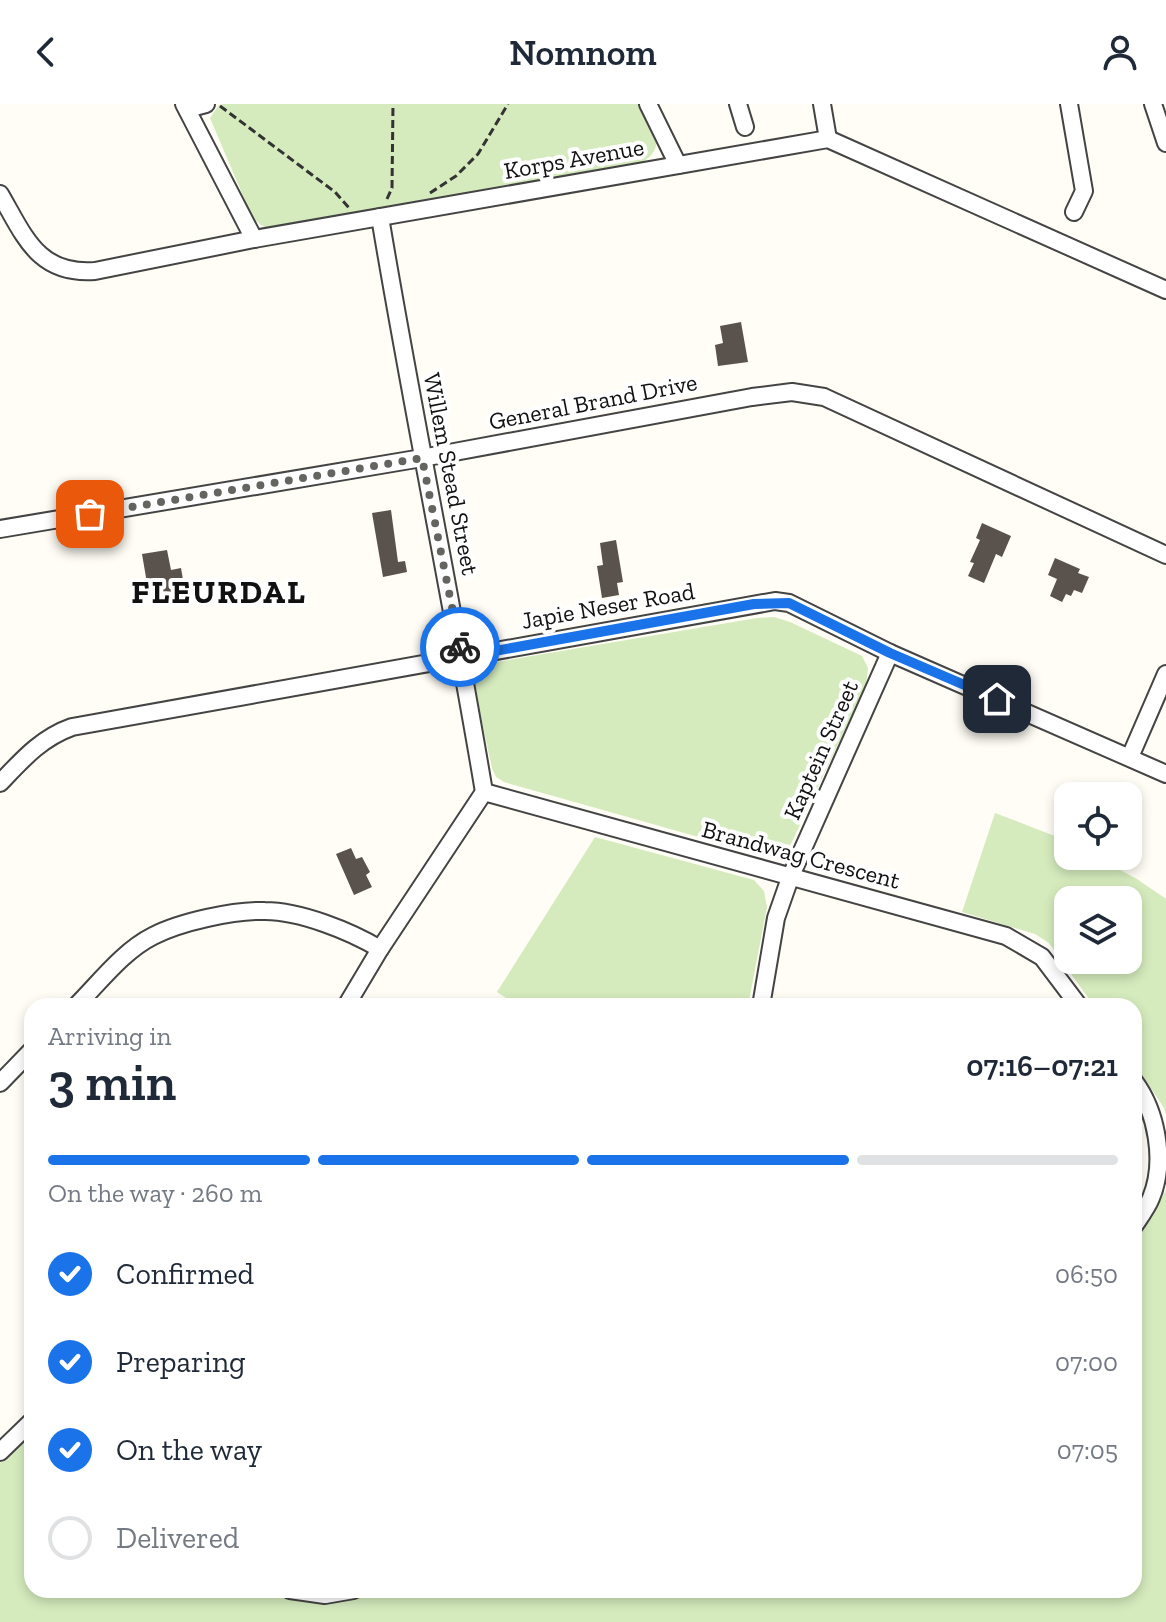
<!DOCTYPE html>
<html lang="en">
<head>
<meta charset="utf-8">
<style>
  :root { --surface:#fff; --page:#f2f2f3; --text:#1f2937; --muted:#747a83; --line:#e0e1e3; --accent:#1a73e8 }
  body { margin:0; font-family:"Zilla Slab",serif; background:var(--page); color:var(--text); height:100vh; display:flex; flex-direction:column; font-size:30px; white-space:nowrap }
  * { box-sizing:border-box; margin:0 }
  p { font-size:26px; color:var(--muted) }
  .icon { flex:none; width:44px; height:44px; fill:none; stroke:currentColor; stroke-width:2; stroke-linecap:round; stroke-linejoin:round }
  .map { position:relative; flex:1; overflow:hidden }
  .drawer { position:absolute; left:24px; top:894px; width:1118px; height:600px; display:flex; flex-direction:column; background:var(--surface); border-radius:24px; box-shadow:0 4px 12px #0003 }
  .drawer>* { flex:none }
  .buttons { position:absolute; left:1054px; top:678px; display:grid; gap:16px }
  .buttons a { display:grid; place-items:center; width:88px; height:88px; border-radius:16px; background:var(--surface); box-shadow:0 4px 12px #0003; font-size:40px }
  .pin { position:absolute; display:grid; place-items:center; width:68px; height:68px; color:#fff; margin:-34px; border-radius:16px; box-shadow:0 4px 12px #0006 }
  .courier { position:absolute; display:grid; place-items:center; width:80px; height:80px; margin:-40px; border:6px solid #1a73e8; border-radius:50%; background:#fff; color:#222; box-shadow:0 2px 10px #0007 }
  .head em { font-style:normal; font-weight:600 }
  .head div { display:flex; flex-direction:column-reverse }
  .head { display:flex; align-items:center; justify-content:space-between; height:136px; padding:0 24px }
  h1 { font-size:52px; font-weight:600; line-height:60px }
  .bar { display:grid; grid-template-columns:repeat(4,1fr); gap:12px 8px; align-content:center; height:96px; padding:0 24px }
  .bar i { height:10px; border-radius:6px; background:var(--line) }
  .bar .on { background:var(--accent) }
  .bar p { grid-column:span 4 }
  ol { padding:0 24px; list-style:none }
  li { display:flex; align-items:center; gap:24px; height:88px }
  li p { margin-inline-start:auto }
  li .icon { padding:8px; border-radius:50%; background:var(--accent); color:#fff; stroke-width:4 }
  li:last-child { color:var(--muted) }
  li i { width:44px; height:44px; border:4px solid var(--line); border-radius:50% }
  header { display:flex; justify-content:space-between; align-items:center; height:104px; padding:0 24px; background:var(--surface); font-size:36px; font-weight:600 }
  .map>svg:first-child { display:block }
  .green { fill:#d5ebbd; fill-rule:evenodd }
  .building { fill:#5a524d }
  .lines { fill:none; stroke-linecap:round; stroke-linejoin:round }
  .minor-casing { stroke:#444; stroke-width:20 }
  .path { stroke:#333; stroke-width:3; stroke-dasharray:8 4; stroke-linecap:butt }
  .minor { stroke:#fff; stroke-width:16 }
  .done { stroke:#646461; stroke-width:8; stroke-dasharray:0 14.4 }
  .route { stroke:#1a73e8; stroke-width:10 }
  .labels { text-anchor:middle; stroke-width:8; stroke-linejoin:round; paint-order:stroke }
  .street-label { font-size:24px; fill:#111; stroke:#fff }
  .district-label { font-size:32px; font-weight:bold; letter-spacing:2px; fill:#111; stroke:#fff }
</style>
</head>
<body>
<header><svg class="icon" aria-label="back" viewBox="0 0 24 24"><path d="M15 5l-7 7 7 7"/></svg>Nomnom<svg class="icon" aria-label="person" viewBox="0 0 24 24"><circle cx="12" cy="8" r="4"/><path d="M4 21q1-7 8-7t8 7"/></svg></header>
<div class="map">
<svg width="1166" height="1518" viewBox="0 0 1166 1518">
  <rect width="100%" height="100%" fill="#fffdf5"/>
  <g class="green">
    <path d="M223 0H641C652 24 670 44 639 60L270 125 261 121 252 113 210 14 219 1Z"/>
    <path d="M774 513 790 518 862 552 868 564 866 581 790 742 780 749 766 752 504 678 496 673 492 664 474 581 478 569 491 559 757 514Z"/>
    <path d="M995 709 1065 736 1068 738V752H1094L1137 775 1166 795V1011L1164 1004 1134 959V902H1094L1049 839 1035 830 962 808ZM1068 796H1128V856H1068Z"/>
    <path d="M595 733 754 776 764 787 767 803 748 902H519L497 888Z"/>
    <path d="M1166 1086V1518H0V1359L32 1327V1486H272C308 1508 345 1498 383 1486H1134V1140Z"/>
  </g>
  <g class="building">
    <path d="M741 218 748 258 718 262 715 241 723 239 720 222Z"/>
    <path d="M391 406 398 458 405 457 407 468 383 473 372 409Z"/>
    <path d="M982 419 1011 432 1002 453 996 450 984 479 968 472 974 459 970 458 980 436 976 434Z"/>
    <path d="M616 436 623 478 617 479 619 491 602 494 597 462 603 461 600 439Z"/>
    <path d="M167 446 171 466 181 464 187 499 170 502 167 488 149 491 142 450Z"/>
    <path d="M1055 454 1080 465 1078 469 1089 473 1082 489 1074 486 1071 492 1066 490 1062 498 1050 492 1057 475 1048 471Z"/>
    <path d="M351 744 356 755 362 753 370 768 366 771 372 783 354 791 336 750Z"/>
  </g>
  <g class="lines">
    <g class="minor-casing">
      <g id="minor">
        <path d="M184 0 254 135"/>
        <path d="M648 0 678 61"/>
        <path d="M738 0 745 23"/>
        <path d="M822 0 828 35"/>
        <path d="M1069 0 1084 87 1074 108"/>
        <path d="M1153 0 1166 39"/>
        <path d="M187 5 206 0"/>
        <path d="M0 90C25 133 38 171 95 167L254 135 828 35 1166 186"/>
        <path d="M0 425 422 354 752 293 792 288 824 293 1166 451"/>
        <path d="M1130 653 1166 570"/>
        <path d="M0 679C22 656 41 634 72 623L775 497 789 499 890 549 1166 670"/>
        <path d="M484 688 1006 832 1042 853 1079 902"/>
        <path d="M76 902C99 879 123 847 153 832 180 818 234 806 265 807 300 807 350 827 380 845"/>
        <path d="M346 902 380 845 484 688C452 496 412 305 380 113"/>
        <path d="M761 902 776 814 790 774 890 549"/>
        <path d="M1134 977C1157 1008 1166 1058 1151 1094 1147 1104 1140 1113 1134 1122"/>
        <path d="M0 979 32 946"/>
        <path d="M0 1348 32 1317"/>
        <path d="M290 1486 325 1491 354 1486"/>
      </g>
    </g>
    <g class="path">
      <path d="M220 2 335 88 349 104"/>
      <path d="M430 89 456 72 478 50 508 0"/>
      <path d="M387 95 392 84 393 0"/>
    </g>
    <use href="#minor" class="minor"/>
  </g>
  <g class="lines">
    <path class="done" d="M90 410 422 354 460 543"/>
    <path class="route" d="M460 543 462 553 754 500 789 499 890 549 997 595"/>
  </g>
  <g class="labels">
    <g class="street-label">
      <text transform="translate(574 55) rotate(-10)" y="8">Korps Avenue</text>
      <text transform="translate(593 298) rotate(-11)" y="8">General Brand Drive</text>
      <text transform="translate(451 370) rotate(79)" y="8">Willem Stead Street</text>
      <text transform="translate(608 502) rotate(-10)" y="8">Japie Neser Road</text>
      <text transform="translate(821 646) rotate(-66)" y="8">Kaptein Street</text>
      <text transform="translate(801 751) rotate(15)" y="8">Brandwag Crescent</text>
    </g>
    <g class="district-label">
      <text x="219" y="499">FLEURDAL</text>
    </g>
  </g>
</svg>
<div class="buttons">
<a><svg class="icon" aria-label="locate" viewBox="0 0 24 24"><circle cx="12" cy="12" r="6"/><path d="M12 2v4M12 18v4M2 12h4M18 12h4"/></svg></a>
<a><svg class="icon" aria-label="layers" viewBox="0 0 24 24"><path d="M12 4l9 5-9 5-9-5zM3 14l9 5 9-5"/></svg></a>
</div>
<div class="pin" style="left:90px;top:410px;background:#ea580c"><svg class="icon" aria-label="bag" viewBox="0 0 24 24"><path d="M5 8h14l-1 12H6zM9 8a3 3 0 0 1 6 0"/></svg></div>
<div class="pin" style="left:997px;top:595px;background:#1f2937"><svg class="icon" aria-label="home" viewBox="0 0 24 24"><path d="M3 11l9-7 9 7M6 9v11h12V9"/></svg></div>
<div class="courier" style="left:460px;top:543px"><svg class="icon" aria-label="bike" viewBox="0 0 24 24"><circle cx="6" cy="16" r="4"/><circle cx="18" cy="16" r="4"/><path d="M6 16l4-8h5l3 8M10 8l3 8H6M13 5h3"/></svg></div>
<section class="drawer">
<div class="head"><div><h1>3 min</h1><p>Arriving in</p></div><em>07:16–07:21</em></div>
<div class="bar"><i class="on"></i><i class="on"></i><i class="on"></i><i></i><p>On the way · 260 m</p></div>
<ol>
<li><svg class="icon" aria-label="check" viewBox="0 0 24 24"><path d="M5 12l5 5 9-10"/></svg>Confirmed<p>06:50</p></li>
<li><svg class="icon" aria-label="check" viewBox="0 0 24 24"><path d="M5 12l5 5 9-10"/></svg>Preparing<p>07:00</p></li>
<li><svg class="icon" aria-label="check" viewBox="0 0 24 24"><path d="M5 12l5 5 9-10"/></svg>On the way<p>07:05</p></li>
<li><i></i>Delivered</li>
</ol>
</section>
</div>
</body>
</html>
